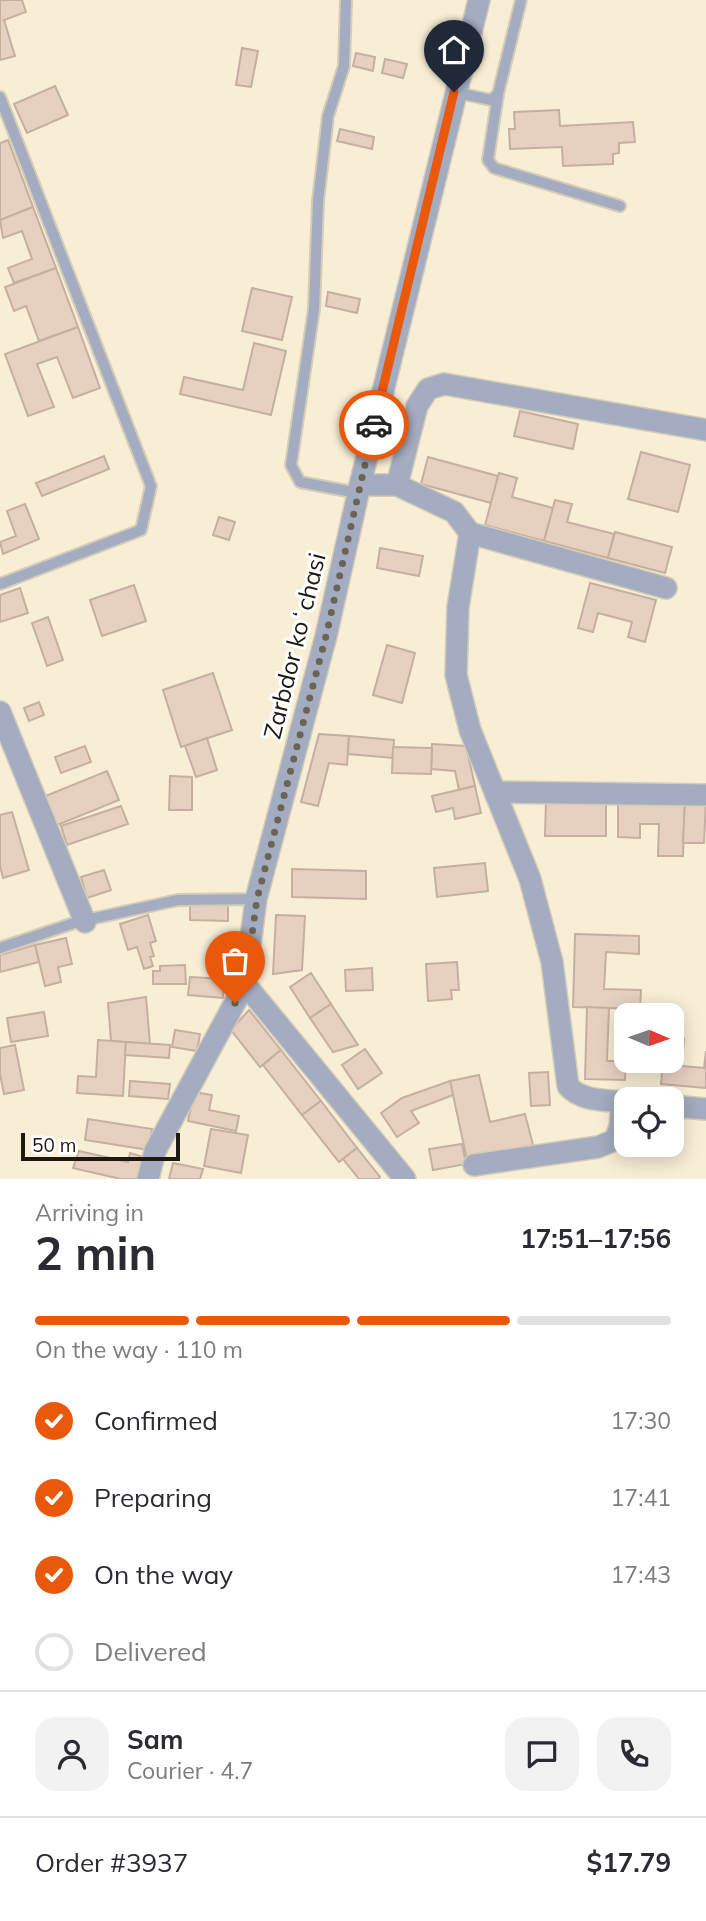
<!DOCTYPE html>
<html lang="en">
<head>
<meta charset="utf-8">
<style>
  :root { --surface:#fff; --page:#f2f2f3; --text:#2b2b33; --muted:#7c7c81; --line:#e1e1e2; --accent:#ea580c }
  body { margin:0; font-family:Mulish,sans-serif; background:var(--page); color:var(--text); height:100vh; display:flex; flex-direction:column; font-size:26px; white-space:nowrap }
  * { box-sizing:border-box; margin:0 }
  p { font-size:23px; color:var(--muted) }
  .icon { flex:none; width:38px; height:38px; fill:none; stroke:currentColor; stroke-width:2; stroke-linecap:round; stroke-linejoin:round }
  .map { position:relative; height:1179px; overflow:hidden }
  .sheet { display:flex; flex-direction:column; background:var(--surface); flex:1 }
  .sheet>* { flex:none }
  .needle { width:46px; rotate:92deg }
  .controls { position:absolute; left:614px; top:1003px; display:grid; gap:14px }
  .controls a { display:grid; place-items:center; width:70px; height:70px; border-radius:14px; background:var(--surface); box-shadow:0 4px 18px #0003; font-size:35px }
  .scale { position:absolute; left:21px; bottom:18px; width:159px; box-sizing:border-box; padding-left:7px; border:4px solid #1d1911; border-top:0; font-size:19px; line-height:24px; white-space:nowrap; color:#1d1911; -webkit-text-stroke:5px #fff; paint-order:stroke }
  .pin { position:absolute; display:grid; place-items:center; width:60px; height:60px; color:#fff; margin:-72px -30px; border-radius:50% 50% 50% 0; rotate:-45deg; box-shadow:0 0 7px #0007 }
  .pin .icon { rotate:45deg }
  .courier { position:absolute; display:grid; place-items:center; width:70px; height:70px; margin:-35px; border:5px solid #ea580c; border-radius:50%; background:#fff; color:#222; box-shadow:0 2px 9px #0007 }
  .summary em { font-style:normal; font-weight:700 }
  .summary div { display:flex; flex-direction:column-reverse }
  .summary { display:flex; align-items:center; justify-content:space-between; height:119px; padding:0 35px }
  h1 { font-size:46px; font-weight:700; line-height:52px }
  .bar { display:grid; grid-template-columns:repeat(4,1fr); gap:10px 7px; align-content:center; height:84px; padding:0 35px }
  .bar i { height:9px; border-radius:5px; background:var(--line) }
  .bar .on { background:var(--accent) }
  .bar p { grid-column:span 4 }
  .line { display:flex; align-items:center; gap:18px; padding:0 35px; border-top:2px solid var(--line) }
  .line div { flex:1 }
  .round { display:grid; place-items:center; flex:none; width:74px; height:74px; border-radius:21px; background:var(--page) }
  ol { padding:0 35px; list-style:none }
  li { display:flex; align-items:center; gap:21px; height:77px }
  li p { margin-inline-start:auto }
  li .icon { padding:7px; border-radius:50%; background:var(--accent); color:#fff; stroke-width:4 }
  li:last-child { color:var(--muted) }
  li i { width:38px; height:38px; border:4px solid var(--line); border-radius:50% }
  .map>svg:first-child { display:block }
  .building { fill:#e7d0c0; stroke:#c5afa0; stroke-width:2 }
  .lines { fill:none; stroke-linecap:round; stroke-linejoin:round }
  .service-casing { stroke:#d5ccb6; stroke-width:14 }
  .minor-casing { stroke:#d5ccb6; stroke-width:24 }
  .service { stroke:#a3acc0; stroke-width:10 }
  .minor { stroke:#a3acc0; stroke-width:21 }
  .done { stroke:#6a6456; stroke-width:7; stroke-dasharray:0 12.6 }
  .route { stroke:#ea580c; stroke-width:9 }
  .labels { text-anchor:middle; stroke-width:6; stroke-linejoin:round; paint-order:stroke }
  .street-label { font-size:24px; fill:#1d1911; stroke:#fff }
</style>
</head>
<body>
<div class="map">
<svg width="706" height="1179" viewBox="0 0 706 1179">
  <rect width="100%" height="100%" fill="#f8eed6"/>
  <g class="building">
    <path d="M0 0H22L26 12 4 20 15 56 0 60Z"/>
    <path d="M242 48 258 51 251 87 236 85Z"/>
    <path d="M356 53 375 57 373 71 353 66Z"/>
    <path d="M385 59 407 64 403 78 382 73Z"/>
    <path d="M55 86 68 115 27 133 14 104Z"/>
    <path d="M559 110 560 126 633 122 635 142 619 143V153L613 154V164L563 166 562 147 510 149 509 129H515L514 112Z"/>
    <path d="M340 129 374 137 372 149 337 141Z"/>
    <path d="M8 140 33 207 0 220V143Z"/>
    <path d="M33 207 56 268 14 283 8 268 32 259 22 231 3 238 0 220Z"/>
    <path d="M56 268 78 327 39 341 26 306 14 311 5 287Z"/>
    <path d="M252 288 292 297 282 340 242 331Z"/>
    <path d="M328 292 360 299 357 313 326 306Z"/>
    <path d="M78 327 100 388 73 398 57 357 37 364 54 407 28 416 5 354Z"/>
    <path d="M254 343 286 351 271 415 180 394 184 377 243 390Z"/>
    <path d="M520 411 578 424 573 449 514 436Z"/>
    <path d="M641 452 690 465 678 512 628 499Z"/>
    <path d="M104 456 109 469 42 496 36 483Z"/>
    <path d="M428 457 498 476 491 503 421 484Z"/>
    <path d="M499 473 517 478 512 497 553 508 544 541 485 525Z"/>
    <path d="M555 500 572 504 567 522 614 534 608 558 544 541Z"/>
    <path d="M25 504 39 539 3 554 0 542 16 536 7 511Z"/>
    <path d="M219 517 235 522 229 540 213 535Z"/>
    <path d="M615 532 672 547 665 573 608 558Z"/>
    <path d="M380 548 423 556 419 576 377 568Z"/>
    <path d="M590 583 656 600 645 642 628 637 632 622 598 613 593 632 578 628Z"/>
    <path d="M134 585 146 621 102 636 90 600Z"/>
    <path d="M20 588 28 613 0 622V595Z"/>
    <path d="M48 617 63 660 47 666 32 623Z"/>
    <path d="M387 645 415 653 402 703 373 695Z"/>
    <path d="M213 673 232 730 181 747 163 690Z"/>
    <path d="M39 702 44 715 29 721 24 708Z"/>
    <path d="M319 734 349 736 347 765 329 763 318 806 301 802Z"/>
    <path d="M349 736 394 740 393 758 348 754Z"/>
    <path d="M207 738 217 770 196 777 185 746Z"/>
    <path d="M432 744 466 746 475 786 459 790 455 771 431 769Z"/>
    <path d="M85 746 91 762 61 773 55 757Z"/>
    <path d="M393 747 432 748 431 774 392 773Z"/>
    <path d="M107 771 119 800 55 826 43 797Z"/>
    <path d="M170 776 192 777V810H169Z"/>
    <path d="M475 786 481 813 455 819 453 808 436 812 432 796Z"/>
    <path d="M618 798 685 800 683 856H658L659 824H640V838L618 837Z"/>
    <path d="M546 799H606V836H545Z"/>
    <path d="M685 800H706L704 843H683Z"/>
    <path d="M121 806 128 824 67 845 61 826Z"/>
    <path d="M12 812 29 870 3 878 0 866V815Z"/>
    <path d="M485 863 488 891 437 897 434 868Z"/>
    <path d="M292 869 366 871V899L292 897Z"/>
    <path d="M104 870 111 890 87 898 81 877Z"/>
    <path d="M190 905H228V921L190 920Z"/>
    <path d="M148 915 156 941 150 943 154 956 150 957 153 966 144 969 137 947 128 950 120 924Z"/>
    <path d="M276 915 305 916 302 970 273 974Z"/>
    <path d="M575 934 639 936V954L606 952 604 989 641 990 640 1009 573 1007Z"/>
    <path d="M66 938 72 964 58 967 61 982 45 986 35 945Z"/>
    <path d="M35 945 39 962 0 972V955Z"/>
    <path d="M457 962 459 990H451L452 999 428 1001 426 964Z"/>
    <path d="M185 965 186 984H153V971H160V966Z"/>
    <path d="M372 968 373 990 346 991 345 970Z"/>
    <path d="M311 973 331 1004 310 1018 290 987Z"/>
    <path d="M190 977 224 979 223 998 188 995Z"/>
    <path d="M146 997 150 1044 111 1041 108 1003Z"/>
    <path d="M331 1004 358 1045 333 1052 310 1018Z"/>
    <path d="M587 1007 609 1008 607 1061H626L625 1080 585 1079Z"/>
    <path d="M249 1010 281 1050 260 1067 231 1030Z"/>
    <path d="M44 1012 48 1036 11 1042 7 1018Z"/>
    <path d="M175 1030 200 1034 197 1051 172 1047Z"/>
    <path d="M672 1038 684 1039 682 1066 704 1068 706 1051V1088L661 1084 663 1060H672Z"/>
    <path d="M98 1040 126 1042 123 1096 77 1093 78 1076 96 1077Z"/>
    <path d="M126 1042 170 1045 169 1058 125 1055Z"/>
    <path d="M15 1045 24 1090 4 1094 0 1074V1048Z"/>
    <path d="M365 1049 382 1073 358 1089 342 1065Z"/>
    <path d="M281 1050 321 1101 302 1115 263 1065Z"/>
    <path d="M548 1072 550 1105 531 1106 529 1073Z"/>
    <path d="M479 1075 490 1122 525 1114 533 1145 467 1160 450 1081Z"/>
    <path d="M130 1081 170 1084 168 1099 129 1096Z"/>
    <path d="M450 1081 453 1095 411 1111 419 1123 397 1137 381 1113 402 1098Z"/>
    <path d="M194 1092 212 1095 209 1110 239 1116 236 1131 188 1121Z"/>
    <path d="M321 1101 357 1148 339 1162 302 1115Z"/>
    <path d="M88 1119 152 1129 149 1150 85 1140Z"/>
    <path d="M211 1129 248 1135 241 1173 204 1166Z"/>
    <path d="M462 1144 466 1164 433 1170 429 1149Z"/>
    <path d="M357 1148 380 1177 378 1179H359L343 1159Z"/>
    <path d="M79 1151 128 1162 130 1153 147 1158 142 1179H121L73 1168Z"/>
    <path d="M173 1163 203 1169 200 1179H169Z"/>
  </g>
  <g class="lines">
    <g class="service-casing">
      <g id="service">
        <path d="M346 0 344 66 328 116 318 201 314 309 291 465 300 482 358 493"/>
        <path d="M454 92 491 100 498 94 521 0"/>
        <path d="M498 94 488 160 494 168 620 206"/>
        <path d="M0 97 151 486 141 530 0 584"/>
        <path d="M0 948 77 922 178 900 256 899"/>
      </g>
    </g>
    <g class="minor-casing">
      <g id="minor">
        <path d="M360 485 479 0"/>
        <path d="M397 485 454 512 470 533 458 607 456 675 470 730 530 879 552 962 568 1086C582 1102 607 1100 626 1102"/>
        <path d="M470 533 666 588"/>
        <path d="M0 712 85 922"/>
        <path d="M495 792 706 795"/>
        <path d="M672 1106 706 1109"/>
        <path d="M474 1165 598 1147 615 1140 620 1127 622 1101"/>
        <path d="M148 1179 155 1151 245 984"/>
        <path d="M405 1179 245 984 256 899 326 636 360 485H397L417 406 428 389 444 384 706 430"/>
      </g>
    </g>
    <use href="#service" class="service"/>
    <use href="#minor" class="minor"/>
  </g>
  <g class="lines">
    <path class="done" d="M235 1003 245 984 257 899 326 636 374 425"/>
    <path class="route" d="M374 425 454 92"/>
  </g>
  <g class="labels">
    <g class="street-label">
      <text transform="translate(295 646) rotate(-76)" y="8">Zarbdor koʻchasi</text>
    </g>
  </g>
</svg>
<div class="controls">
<a><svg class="needle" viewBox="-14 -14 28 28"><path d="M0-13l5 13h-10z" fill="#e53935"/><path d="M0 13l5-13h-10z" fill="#7c7c81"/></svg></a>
<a><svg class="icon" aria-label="locate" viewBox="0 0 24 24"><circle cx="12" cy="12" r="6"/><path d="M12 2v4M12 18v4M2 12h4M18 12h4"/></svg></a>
</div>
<div class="scale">50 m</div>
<div class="pin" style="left:235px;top:1003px;background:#ea580c"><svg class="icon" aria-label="bag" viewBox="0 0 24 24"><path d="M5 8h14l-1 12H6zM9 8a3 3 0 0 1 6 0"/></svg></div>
<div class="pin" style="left:454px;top:92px;background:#1f2937"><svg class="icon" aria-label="home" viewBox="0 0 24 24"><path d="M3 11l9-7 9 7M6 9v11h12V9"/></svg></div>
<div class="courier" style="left:374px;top:425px"><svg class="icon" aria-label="car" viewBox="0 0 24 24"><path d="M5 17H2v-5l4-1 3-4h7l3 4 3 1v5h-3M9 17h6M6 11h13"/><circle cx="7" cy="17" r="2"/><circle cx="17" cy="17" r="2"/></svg></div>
</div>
<section class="sheet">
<div class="summary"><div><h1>2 min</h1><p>Arriving in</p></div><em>17:51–17:56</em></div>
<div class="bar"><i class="on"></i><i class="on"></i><i class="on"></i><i></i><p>On the way · 110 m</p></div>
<ol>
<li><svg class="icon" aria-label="check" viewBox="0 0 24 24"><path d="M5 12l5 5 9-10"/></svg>Confirmed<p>17:30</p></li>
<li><svg class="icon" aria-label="check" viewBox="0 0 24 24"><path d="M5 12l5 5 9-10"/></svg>Preparing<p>17:41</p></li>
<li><svg class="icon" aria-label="check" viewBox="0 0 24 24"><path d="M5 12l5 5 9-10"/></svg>On the way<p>17:43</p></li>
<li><i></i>Delivered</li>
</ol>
<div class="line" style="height:126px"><a class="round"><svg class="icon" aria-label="person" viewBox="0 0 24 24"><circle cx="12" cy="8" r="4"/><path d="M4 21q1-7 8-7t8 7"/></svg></a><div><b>Sam</b><p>Courier · 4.7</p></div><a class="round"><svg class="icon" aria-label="chat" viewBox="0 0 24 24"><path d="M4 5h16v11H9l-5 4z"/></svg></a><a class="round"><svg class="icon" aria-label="phone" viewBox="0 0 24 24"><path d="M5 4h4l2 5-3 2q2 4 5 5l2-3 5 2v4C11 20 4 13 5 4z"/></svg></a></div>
<div class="line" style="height:91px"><div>Order #3937</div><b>$17.79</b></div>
</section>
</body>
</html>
